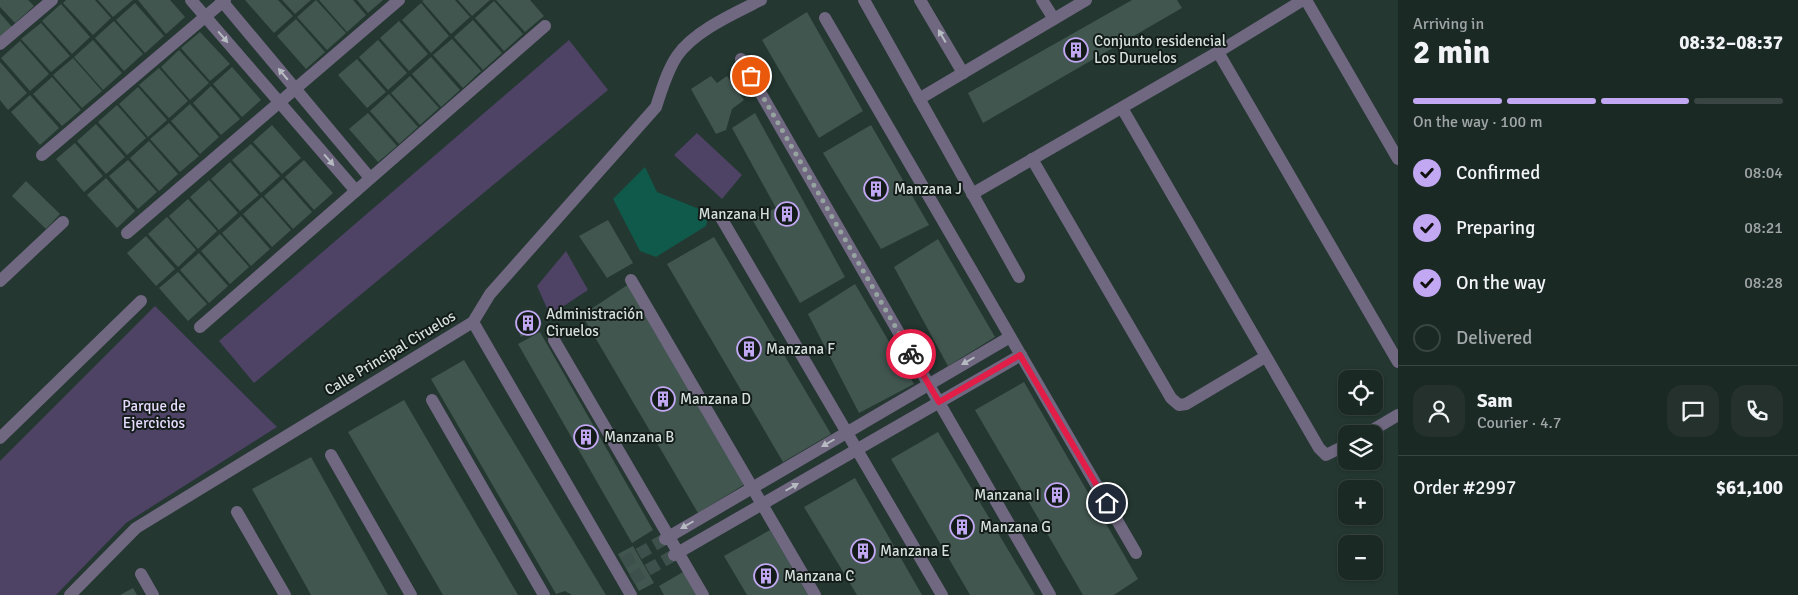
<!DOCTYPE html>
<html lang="en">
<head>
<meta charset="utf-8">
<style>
  :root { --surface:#1b2925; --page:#24312d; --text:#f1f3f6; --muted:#a0a6a7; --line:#394542; --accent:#c2a8f3 }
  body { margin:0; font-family:Signika,sans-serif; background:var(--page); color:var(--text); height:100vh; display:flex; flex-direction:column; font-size:19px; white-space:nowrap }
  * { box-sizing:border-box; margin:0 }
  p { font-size:16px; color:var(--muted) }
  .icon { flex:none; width:28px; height:28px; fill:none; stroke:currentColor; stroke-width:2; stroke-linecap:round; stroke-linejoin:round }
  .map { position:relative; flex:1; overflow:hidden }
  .panel { display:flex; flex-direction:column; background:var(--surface); width:400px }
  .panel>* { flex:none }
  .fabs { position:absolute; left:1338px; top:370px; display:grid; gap:10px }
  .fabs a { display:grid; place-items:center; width:45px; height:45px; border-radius:10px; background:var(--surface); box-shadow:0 1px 4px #0004,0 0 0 1px var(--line); font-size:25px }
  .pin { position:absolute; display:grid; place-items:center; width:42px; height:42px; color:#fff; margin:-21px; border:2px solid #fff; border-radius:50%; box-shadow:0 1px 5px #0007 }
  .courier { position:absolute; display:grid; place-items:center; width:50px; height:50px; margin:-25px; border:4px solid #e11d48; border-radius:50%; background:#fff; color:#222; box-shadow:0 1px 6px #0007 }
  .headline em { font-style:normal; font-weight:700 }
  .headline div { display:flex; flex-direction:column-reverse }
  .headline { display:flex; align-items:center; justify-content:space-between; height:85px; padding:0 15px }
  h1 { font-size:32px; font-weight:700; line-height:38px }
  .bar { display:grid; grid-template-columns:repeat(4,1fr); gap:8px 5px; align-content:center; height:60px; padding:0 15px }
  .bar i { height:6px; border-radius:4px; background:var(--line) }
  .bar .active { background:var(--accent) }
  .bar p { grid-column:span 4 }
  .line { display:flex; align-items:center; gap:12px; padding:0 15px; border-top:1px solid var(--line) }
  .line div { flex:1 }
  .round { display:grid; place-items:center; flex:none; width:52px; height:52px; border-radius:15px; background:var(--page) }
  ol { padding:0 15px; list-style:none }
  li { display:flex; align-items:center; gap:15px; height:55px }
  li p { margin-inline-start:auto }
  li .icon { padding:5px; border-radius:50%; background:var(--accent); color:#111; stroke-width:4 }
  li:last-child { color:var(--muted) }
  li i { width:28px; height:28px; border:2px solid var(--line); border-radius:50% }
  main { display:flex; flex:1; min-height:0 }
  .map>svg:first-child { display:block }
  .green { fill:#4e4265 }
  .water { fill:#0f5a4a }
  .building { fill:#425650 }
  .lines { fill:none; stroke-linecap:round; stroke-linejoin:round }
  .street-tunnel { stroke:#3e504b; stroke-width:12; stroke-dasharray:12 6; stroke-linecap:butt }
  .lane { stroke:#706781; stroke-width:12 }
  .street { stroke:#706781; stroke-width:12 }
  .oneway { fill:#b6bbc1 }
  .done { stroke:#96a4a0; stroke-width:5; stroke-dasharray:0 9 }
  .route { stroke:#e11d48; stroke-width:6 }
  .labels { text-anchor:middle; stroke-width:4; stroke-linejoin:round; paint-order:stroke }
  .poi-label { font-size:15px; fill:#d4dfdc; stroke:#141c1a; text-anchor:start }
  .street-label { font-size:15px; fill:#d4dfdc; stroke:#141c1a }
  .park-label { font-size:15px; fill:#e7dbff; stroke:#141c1a }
</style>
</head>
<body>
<main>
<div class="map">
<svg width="1398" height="595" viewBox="0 0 1398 595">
  <rect width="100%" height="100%" fill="#243731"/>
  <g class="green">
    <path d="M569 40 608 90 254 383 219 341Z"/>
    <path d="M697 133 742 175 722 199 674 155Z"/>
    <path d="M566 251 588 290 550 315 537 286Z"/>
    <path d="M155 306 277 427 126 523 56 595H0V461Z"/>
  </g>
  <path class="water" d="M645 167 657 192 709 213 706 226 656 257 640 251 613 199Z"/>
  <g class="building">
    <path d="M0 0H28L34 6 15 23 0 7Z"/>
    <path d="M66 0H95L111 18 93 35 63 3Z"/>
    <path d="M98 0H133L113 17Z"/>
    <path d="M138 0H170L185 17 166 34Z"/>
    <path d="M245 0H278L293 16 274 33Z"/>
    <path d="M282 0H311L295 14Z"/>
    <path d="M316 0 346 33 327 50 297 17Z"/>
    <path d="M319 0H353L366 15 347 32Z"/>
    <path d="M357 0H383L368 13Z"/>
    <path d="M424 0H455L470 17 451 34 422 1Z"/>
    <path d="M458 0H490L472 16Z"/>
    <path d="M496 0H530L544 16 525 32Z"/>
    <path d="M1132 0H1177L1182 8 983 123 968 93Z"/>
    <path d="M494 1 523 34 504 51 475 18Z"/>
    <path d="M135 3 164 36 145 53 116 20Z"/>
    <path d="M421 3 449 36 431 53 402 20Z"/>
    <path d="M61 4 90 37 72 54 42 21Z"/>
    <path d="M807 12 863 111 819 138 762 40Z"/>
    <path d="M0 13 12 27 0 37Z"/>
    <path d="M296 19 325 52 306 69 277 36Z"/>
    <path d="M473 20 502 53 483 70 454 37Z"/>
    <path d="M114 21 143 54 124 71 95 38Z"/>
    <path d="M399 21 428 54 409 71 380 38Z"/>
    <path d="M41 23 70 56 51 72 21 39Z"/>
    <path d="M200 32 230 64 210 81 181 48Z"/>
    <path d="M452 39 481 71 463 88 433 55Z"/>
    <path d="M93 40 122 73 103 90 74 57Z"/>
    <path d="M378 40 407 73 388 90 359 57Z"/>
    <path d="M20 41 49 74 30 91 1 58Z"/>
    <path d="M179 50 209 83 190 100 161 67Z"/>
    <path d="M431 57 460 90 441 107 412 74Z"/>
    <path d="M73 58 102 91 82 108 53 75Z"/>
    <path d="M357 59 386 92 367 108 338 75Z"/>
    <path d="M0 62 27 93 8 110 0 100Z"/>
    <path d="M232 67 261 100 242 117 213 84Z"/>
    <path d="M159 68 188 101 169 118 139 85Z"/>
    <path d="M410 76 439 108 420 125 391 93Z"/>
    <path d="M711 76 717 83 727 76 744 100 732 109 726 130 716 134 691 89Z"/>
    <path d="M52 77 81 110 62 126 33 94Z"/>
    <path d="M211 86 240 119 221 135 193 103Z"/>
    <path d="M138 87 167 120 148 137 119 104Z"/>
    <path d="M389 94 418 127 399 144 370 111Z"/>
    <path d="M30 95 59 128 40 145 11 112Z"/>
    <path d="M190 104 219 137 200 154 171 121Z"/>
    <path d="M117 105 146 138 127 155 98 122Z"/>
    <path d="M368 113 397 146 378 162 349 129Z"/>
    <path d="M755 113 845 277 800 303 752 219 776 208 732 128Z"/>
    <path d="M169 123 199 156 180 172 150 139Z"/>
    <path d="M96 124 125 157 106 174 77 141Z"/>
    <path d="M272 125 301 158 282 174 253 142Z"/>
    <path d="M871 125 929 225 881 249 823 153Z"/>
    <path d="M149 141 178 174 159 191 130 158Z"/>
    <path d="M75 143 103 176 84 192 56 159Z"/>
    <path d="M251 144 280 176 261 193 232 160Z"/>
    <path d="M128 160 157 192 138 209 109 176Z"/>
    <path d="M304 160 333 193 314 210 285 177Z"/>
    <path d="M230 162 259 195 240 211 211 179Z"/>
    <path d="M106 178 135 211 117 228 87 195Z"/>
    <path d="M283 179 312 212 293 229 264 196Z"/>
    <path d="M209 180 238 213 219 230 190 197Z"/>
    <path d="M26 181 60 214 46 229 12 196Z"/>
    <path d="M262 197 291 230 272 247 243 214Z"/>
    <path d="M188 199 217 231 198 249 169 216Z"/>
    <path d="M241 216 270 249 251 266 222 233Z"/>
    <path d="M167 217 196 250 178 267 148 234Z"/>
    <path d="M608 220 633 263 607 278 579 236Z"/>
    <path d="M220 234 249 267 230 284 201 251Z"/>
    <path d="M146 236 175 269 156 286 127 253Z"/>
    <path d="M714 237 831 434 783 462 667 264Z"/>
    <path d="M938 239 995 337 948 366 894 267Z"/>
    <path d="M199 253 228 286 209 303 180 270Z"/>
    <path d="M178 272 207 304 188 321 159 288Z"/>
    <path d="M629 284 745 484 698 513 582 315Z"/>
    <path d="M855 284 914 384 859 413 808 314Z"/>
    <path d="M532 311 542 324 521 337 515 321Z"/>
    <path d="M540 332 653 530 632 543 518 344Z"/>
    <path d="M464 360 606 595H572L565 591 556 594 431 379Z"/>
    <path d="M1024 382 1138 579 1114 595H1083L975 410Z"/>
    <path d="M404 400 518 595H443L348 432Z"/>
    <path d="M938 432 1035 595H970L891 459Z"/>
    <path d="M311 457 388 595H311L252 489Z"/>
    <path d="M855 478 922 595H857L804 507Z"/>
    <path d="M770 530 808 595H747L724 556Z"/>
    <path d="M633 546 654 583 639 591 618 554Z"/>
    <path d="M683 572 697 595H664L659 586Z"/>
    <path d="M133 588 137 595H120Z"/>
  </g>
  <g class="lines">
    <g class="street-tunnel">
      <path d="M623 563 665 539"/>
      <path d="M632 579 674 555"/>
    </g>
    <g class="lane">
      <path d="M920 0 963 73"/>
      <path d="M1042 0 1054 19"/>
      <path d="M1306 0 1398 159"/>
      <path d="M1218 52 1303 0"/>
      <path d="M919 99 1086 0"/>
      <path d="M1122 108 1319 448 1326 455 1346 445"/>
      <path d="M1032 159 1171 398 1179 405 1186 404 1265 357"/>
      <path d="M972 194 1218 52 1398 362"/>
      <path d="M1366 434 1398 415"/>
    </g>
    <g class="street">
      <path d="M191 0 356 191"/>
      <path d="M221 0 370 178"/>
      <path d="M864 0 1019 277"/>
      <path d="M825 18 1136 553"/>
      <path d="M0 44 52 0"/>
      <path d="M741 59 1050 595"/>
      <path d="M42 155 225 0"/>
      <path d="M720 216 942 595"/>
      <path d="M127 233 399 0"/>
      <path d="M631 280 815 595"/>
      <path d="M0 281 63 222"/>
      <path d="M473 322 631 595"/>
      <path d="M200 327 545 26"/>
      <path d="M554 340 703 595"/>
      <path d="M432 400 544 595"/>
      <path d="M0 438 141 301"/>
      <path d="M331 455 411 595"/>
      <path d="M237 512 285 595"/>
      <path d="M665 539 1010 337"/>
      <path d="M674 555 1021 355"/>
      <path d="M141 574 153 595"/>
      <path d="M70 595 136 528 473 322 490 294 656 107C662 89 667 71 677 56 694 31 735 13 761 0"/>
    </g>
  </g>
  <defs><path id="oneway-solid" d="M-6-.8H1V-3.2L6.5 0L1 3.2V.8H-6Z" transform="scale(1.25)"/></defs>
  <g class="oneway">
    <use href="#oneway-solid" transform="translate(942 36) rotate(-120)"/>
    <use href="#oneway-solid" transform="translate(223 37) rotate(49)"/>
    <use href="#oneway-solid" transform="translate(283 74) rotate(-130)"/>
    <use href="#oneway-solid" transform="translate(329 160) rotate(49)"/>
    <use href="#oneway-solid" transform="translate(968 361) rotate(150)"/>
    <use href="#oneway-solid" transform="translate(828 443) rotate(150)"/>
    <use href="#oneway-solid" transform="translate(792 487) rotate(-30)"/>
    <use href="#oneway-solid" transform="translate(687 525) rotate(150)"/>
  </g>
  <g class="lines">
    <path class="done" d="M751 76 911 354"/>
    <path class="route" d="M911 354 939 402 1020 355 1107 503"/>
  </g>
  <defs>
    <g id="building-ring" transform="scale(1.25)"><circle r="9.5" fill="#141c1a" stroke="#c2a8f3" stroke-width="1.5"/><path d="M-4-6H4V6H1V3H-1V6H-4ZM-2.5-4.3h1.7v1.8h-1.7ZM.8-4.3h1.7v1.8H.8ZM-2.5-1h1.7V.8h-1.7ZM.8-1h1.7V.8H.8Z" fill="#c2a8f3"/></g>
  </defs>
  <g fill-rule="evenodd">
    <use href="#building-ring" x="1076" y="50"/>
    <use href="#building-ring" x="876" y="189"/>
    <use href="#building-ring" x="787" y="214"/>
    <use href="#building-ring" x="528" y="323"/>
    <use href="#building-ring" x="749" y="349"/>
    <use href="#building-ring" x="663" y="399"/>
    <use href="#building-ring" x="586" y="437"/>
    <use href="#building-ring" x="1057" y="495"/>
    <use href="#building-ring" x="962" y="527"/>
    <use href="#building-ring" x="863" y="551"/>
    <use href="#building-ring" x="766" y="576"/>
  </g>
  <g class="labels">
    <g class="poi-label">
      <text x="1094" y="46">Conjunto residencial<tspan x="1094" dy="17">Los Duruelos</tspan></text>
      <text x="894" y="194">Manzana J</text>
      <text x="770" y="219" text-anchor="end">Manzana H</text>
      <text x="546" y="319">Administración<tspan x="546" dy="17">Ciruelos</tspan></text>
      <text x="766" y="354">Manzana F</text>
      <text x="680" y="404">Manzana D</text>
      <text x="604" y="442">Manzana B</text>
      <text x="1040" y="500" text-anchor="end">Manzana I</text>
      <text x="980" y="532">Manzana G</text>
      <text x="880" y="556">Manzana E</text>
      <text x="784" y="581">Manzana C</text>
    </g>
    <g class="street-label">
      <text transform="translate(390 353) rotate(-31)" y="5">Calle Principal Ciruelos</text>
    </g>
    <g class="park-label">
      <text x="154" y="411">Parque de<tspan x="154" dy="17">Ejercicios</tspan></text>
    </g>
  </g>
</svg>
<div class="fabs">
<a><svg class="icon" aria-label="locate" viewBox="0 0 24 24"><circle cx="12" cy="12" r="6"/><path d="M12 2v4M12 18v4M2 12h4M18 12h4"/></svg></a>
<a><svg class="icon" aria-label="layers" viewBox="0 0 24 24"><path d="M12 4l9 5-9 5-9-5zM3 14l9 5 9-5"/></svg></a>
<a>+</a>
<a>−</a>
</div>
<div class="pin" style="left:751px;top:76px;background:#ea580c"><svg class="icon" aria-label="bag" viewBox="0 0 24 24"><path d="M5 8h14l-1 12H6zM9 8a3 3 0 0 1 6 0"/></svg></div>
<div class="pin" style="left:1107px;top:503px;background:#1f2937"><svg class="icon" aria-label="home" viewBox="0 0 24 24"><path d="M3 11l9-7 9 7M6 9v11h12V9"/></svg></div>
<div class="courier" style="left:911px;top:354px"><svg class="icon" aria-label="bike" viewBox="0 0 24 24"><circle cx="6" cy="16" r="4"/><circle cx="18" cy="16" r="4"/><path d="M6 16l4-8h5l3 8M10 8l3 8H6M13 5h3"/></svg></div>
</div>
<section class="panel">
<div class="headline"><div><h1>2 min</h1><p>Arriving in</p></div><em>08:32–08:37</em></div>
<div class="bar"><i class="active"></i><i class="active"></i><i class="active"></i><i></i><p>On the way · 100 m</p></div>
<ol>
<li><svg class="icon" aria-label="check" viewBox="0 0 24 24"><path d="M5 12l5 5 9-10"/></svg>Confirmed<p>08:04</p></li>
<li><svg class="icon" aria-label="check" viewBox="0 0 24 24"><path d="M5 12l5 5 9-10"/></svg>Preparing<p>08:21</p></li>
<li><svg class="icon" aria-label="check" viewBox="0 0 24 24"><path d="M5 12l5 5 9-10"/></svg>On the way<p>08:28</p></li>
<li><i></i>Delivered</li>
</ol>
<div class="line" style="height:90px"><a class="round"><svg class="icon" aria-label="person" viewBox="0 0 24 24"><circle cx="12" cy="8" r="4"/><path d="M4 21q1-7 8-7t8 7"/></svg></a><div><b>Sam</b><p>Courier · 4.7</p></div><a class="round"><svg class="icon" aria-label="chat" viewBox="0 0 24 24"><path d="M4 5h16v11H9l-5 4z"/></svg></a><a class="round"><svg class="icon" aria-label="phone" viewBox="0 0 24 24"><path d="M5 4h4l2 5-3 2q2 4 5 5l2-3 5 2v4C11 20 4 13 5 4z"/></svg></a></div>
<div class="line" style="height:65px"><div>Order #2997</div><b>$61,100</b></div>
</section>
</main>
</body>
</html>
